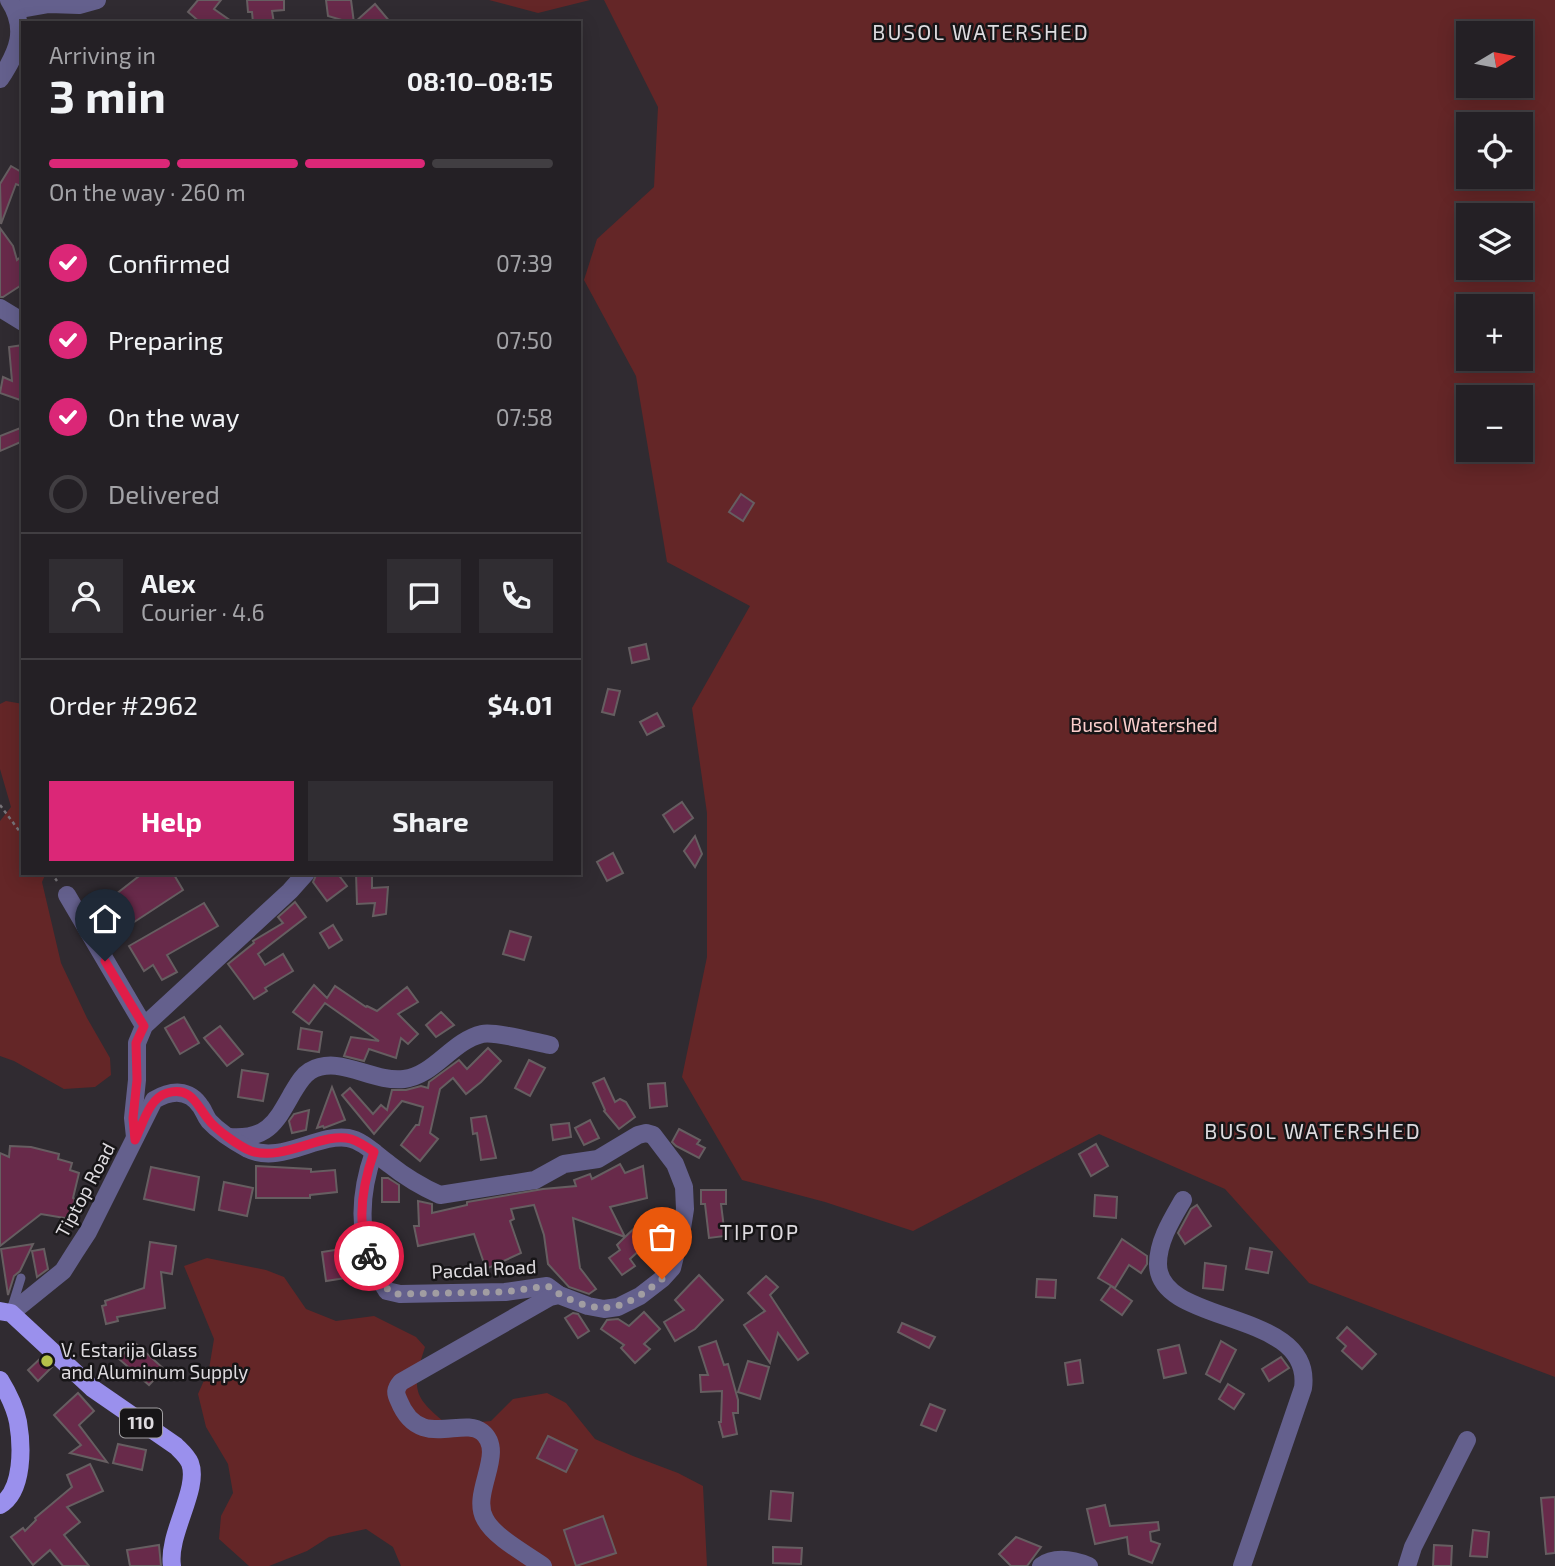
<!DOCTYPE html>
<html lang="en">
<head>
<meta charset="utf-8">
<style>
  :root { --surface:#242025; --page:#302d32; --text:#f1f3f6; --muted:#a3a3a7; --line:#413e42; --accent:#db2777 }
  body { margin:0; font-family:"Exo 2",sans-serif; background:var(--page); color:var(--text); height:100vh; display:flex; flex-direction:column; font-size:26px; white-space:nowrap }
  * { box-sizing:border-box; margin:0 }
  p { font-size:23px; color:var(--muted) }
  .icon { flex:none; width:38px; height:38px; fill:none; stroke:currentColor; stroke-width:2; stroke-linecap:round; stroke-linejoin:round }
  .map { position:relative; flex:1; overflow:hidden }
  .panel { position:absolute; left:21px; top:21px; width:560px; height:854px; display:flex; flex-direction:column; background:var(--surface); border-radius:0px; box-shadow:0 4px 18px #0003,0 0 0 2px var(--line) }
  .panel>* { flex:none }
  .needle { width:46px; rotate:80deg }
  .tools { position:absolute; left:1456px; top:21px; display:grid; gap:14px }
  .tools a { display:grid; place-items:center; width:77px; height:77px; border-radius:0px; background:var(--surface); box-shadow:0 4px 18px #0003,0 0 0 2px var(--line); font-size:35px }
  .pin { position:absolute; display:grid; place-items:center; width:60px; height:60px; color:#fff; margin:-72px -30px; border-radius:50% 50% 50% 0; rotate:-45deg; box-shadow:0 0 7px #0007 }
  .pin .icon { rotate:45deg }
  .courier { position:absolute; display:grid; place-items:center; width:70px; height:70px; margin:-35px; border:5px solid #e11d48; border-radius:50%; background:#fff; color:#222; box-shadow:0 2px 9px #0007 }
  .head em { font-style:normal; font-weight:700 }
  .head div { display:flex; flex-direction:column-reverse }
  .head { display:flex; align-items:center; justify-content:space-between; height:119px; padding:0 28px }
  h1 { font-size:46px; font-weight:700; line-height:52px }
  .bar { display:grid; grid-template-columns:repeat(4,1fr); gap:10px 7px; align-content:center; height:84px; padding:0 28px }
  .bar i { height:9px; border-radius:5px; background:var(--line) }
  .bar .active { background:var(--accent) }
  .bar p { grid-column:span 4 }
  .line { display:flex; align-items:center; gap:18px; padding:0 28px; border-top:2px solid var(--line) }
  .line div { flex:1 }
  .round { display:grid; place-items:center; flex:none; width:74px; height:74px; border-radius:0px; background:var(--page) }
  ol { padding:0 28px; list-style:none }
  li { display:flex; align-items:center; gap:21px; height:77px }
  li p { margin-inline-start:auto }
  li .icon { padding:7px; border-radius:50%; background:var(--accent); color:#fff; stroke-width:4 }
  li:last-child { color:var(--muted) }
  li i { width:38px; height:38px; border:4px solid var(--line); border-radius:50% }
  .primary-button { display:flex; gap:14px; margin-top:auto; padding:14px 28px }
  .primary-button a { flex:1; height:80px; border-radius:0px; background:var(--accent); color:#fff; font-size:28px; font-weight:700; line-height:80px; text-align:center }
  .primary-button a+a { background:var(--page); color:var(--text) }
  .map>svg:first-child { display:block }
  .green { fill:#642627; fill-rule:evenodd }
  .building { fill:#682a4a; stroke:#665e61; stroke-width:2 }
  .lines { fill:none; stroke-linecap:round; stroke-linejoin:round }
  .path { stroke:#787479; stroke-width:2.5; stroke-dasharray:3.5 3.5; stroke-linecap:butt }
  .lane { stroke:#64608d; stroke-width:9 }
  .street { stroke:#64608d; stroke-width:18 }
  .primary { stroke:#9a90ed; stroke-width:18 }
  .done { stroke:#a19da2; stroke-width:7; stroke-dasharray:0 12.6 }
  .route { stroke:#e11d48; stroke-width:9 }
  .poi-dot { fill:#b5c24a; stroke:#171517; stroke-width:2.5 }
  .labels { text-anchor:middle; stroke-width:5; stroke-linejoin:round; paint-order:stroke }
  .shield { fill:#171517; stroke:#a2a0a3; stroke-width:2 }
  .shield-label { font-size:18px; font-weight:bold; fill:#dedbdf }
  .park-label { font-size:19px; fill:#fbcecc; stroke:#171517 }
  .street-label { font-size:19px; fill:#dedbdf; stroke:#171517 }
  .poi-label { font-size:19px; fill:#dedbdf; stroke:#171517; text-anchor:start }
  .neighbourhood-label { font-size:21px; letter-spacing:2px; fill:#dedbdf; stroke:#171517 }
</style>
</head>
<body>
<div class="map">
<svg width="1555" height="1566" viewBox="0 0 1555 1566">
  <rect width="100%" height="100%" fill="#302b31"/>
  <g class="green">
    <path d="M489 0H590L538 13Z"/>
    <path d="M604 0H1555V1377L1309 1283 1225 1189 1099 1134 913 1231 825 1202 742 1180 682 1077 707 957V813L692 708 750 606 667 562 636 376 584 280 597 239 654 187 658 107ZM1468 33H1521V86H1468ZM1468 124H1521V177H1468ZM1468 215H1521V268H1468ZM1468 306H1521V359H1468ZM1468 397H1521V450H1468Z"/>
    <path d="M6 701 23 704V873H46L42 882 61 963 87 1018 110 1058 111 1075 95 1087 64 1089 14 1061 0 1056V821L11 807 0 769V704Z"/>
    <path d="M207 1258 266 1270 284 1277 306 1309 336 1321 374 1316 416 1337 425 1347C411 1390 413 1397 448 1425L491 1421 513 1399 547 1393 566 1403 595 1439 633 1456 678 1473 703 1486 707 1566H401L393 1547 366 1529 329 1537 307 1551 269 1566H249L219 1539 221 1516 233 1493 228 1464 206 1427 198 1394 209 1369 214 1339 184 1266Z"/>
  </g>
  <g class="building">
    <path d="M198 0H221L214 9 234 23H201L188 12Z"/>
    <path d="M247 0H284V10L272 11 274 23H253L252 12H248Z"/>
    <path d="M326 0H351L354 23 375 4 391 23H352L328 16Z"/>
    <path d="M11 166 23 173V187L16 184 1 224 0 184Z"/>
    <path d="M0 228 13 246 17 260 23 255V284L3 297H0Z"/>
    <path d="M23 345V401L0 393 3 377 12 381 9 347Z"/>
    <path d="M23 427V441L0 451V436Z"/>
    <path d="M741 494 754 503 743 521 729 512Z"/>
    <path d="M646 644 649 659 632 663 629 648Z"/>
    <path d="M608 689 620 691 614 715 602 712Z"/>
    <path d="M657 713 664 726 647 735 640 722Z"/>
    <path d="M682 802 693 818 674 832 663 815Z"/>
    <path d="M695 836 702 854 695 867 684 851Z"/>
    <path d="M613 853 623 873 607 881 597 862Z"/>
    <path d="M143 873H173L183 890 122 930 102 905Z"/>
    <path d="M317 873H337L347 886 327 901 313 882Z"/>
    <path d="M356 873H372V888L388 887 386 914 373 916 375 903 357 904Z"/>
    <path d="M295 902 306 917 258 954 265 965 283 954 293 971 265 988 267 991 254 999 228 964 254 943 253 941 283 923 278 917Z"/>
    <path d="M204 903 218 926 167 955 177 972 162 980 153 965 144 971 129 946Z"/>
    <path d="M333 925 342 940 329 948 320 933Z"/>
    <path d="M510 931 531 937 524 960 503 954Z"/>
    <path d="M314 985 327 998 335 986 366 1007 367 1006 377 1011 407 987 418 1002 398 1014 418 1034 408 1044 401 1038 396 1058 369 1049 364 1061 344 1056 351 1037 379 1041 325 1003 309 1024 293 1012Z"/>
    <path d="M441 1012 454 1025 436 1037 426 1025Z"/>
    <path d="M184 1017 199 1043 180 1054 165 1028Z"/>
    <path d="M220 1026 243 1054 227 1066 204 1038Z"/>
    <path d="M301 1028 322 1032 319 1052 298 1049Z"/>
    <path d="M488 1048 501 1061 481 1082 466 1094 453 1078 440 1089 430 1133 438 1139 420 1161 401 1145 416 1125H419L423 1107 402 1101 374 1134 342 1095 350 1088 373 1114 381 1105 387 1110 392 1090H406L421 1086 428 1088 429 1082 459 1060 467 1069Z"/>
    <path d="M529 1060 545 1068 530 1096 515 1088Z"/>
    <path d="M242 1070 268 1074 263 1101 238 1097Z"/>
    <path d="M604 1078 615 1102 620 1099 626 1102 635 1117 619 1129 604 1111 605 1110 593 1083Z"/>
    <path d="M665 1083 667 1106 650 1108 648 1084Z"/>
    <path d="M332 1087 345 1120 324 1128 323 1126 317 1128Z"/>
    <path d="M309 1110 306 1130 292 1133 289 1121 294 1114Z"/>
    <path d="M486 1116 496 1158 481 1160 477 1133 473 1134 471 1118Z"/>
    <path d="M590 1120 599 1138 584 1145 575 1128Z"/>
    <path d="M569 1123 571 1137 553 1140 551 1125Z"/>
    <path d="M679 1129 700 1140 697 1144 705 1148 699 1158 676 1146 672 1142Z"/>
    <path d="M1096 1144 1108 1166 1091 1176 1079 1154Z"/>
    <path d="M10 1146 31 1147 59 1154 58 1159 72 1163 70 1170 79 1173 73 1198 75 1199 71 1219 41 1214 0 1246V1153L9 1157Z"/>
    <path d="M620 1164 625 1173 643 1166 647 1198 610 1207 625 1237 639 1224 652 1239 630 1259 635 1266 622 1275 609 1258 620 1250 617 1245 625 1237 573 1218 580 1268 596 1289 589 1294 569 1287 548 1264 544 1235 534 1205 511 1209 514 1219 510 1221 521 1253 486 1269 474 1234 418 1246 414 1226H419L418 1201 432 1204V1213L467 1205V1202L543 1189 576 1186 574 1180 590 1174 592 1179Z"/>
    <path d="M256 1166 311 1169V1172L335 1170 337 1192 310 1195V1198H256Z"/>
    <path d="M151 1167 199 1177 194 1210 144 1199Z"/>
    <path d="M382 1178H388L399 1185V1202H382Z"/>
    <path d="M224 1182 253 1188 247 1216 219 1210Z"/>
    <path d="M701 1190H726V1204H721L725 1236 709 1238 705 1204H701Z"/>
    <path d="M1095 1195 1117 1197 1116 1218 1094 1216Z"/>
    <path d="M1197 1205 1211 1226 1185 1244 1178 1233 1191 1209Z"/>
    <path d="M1122 1239 1147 1256V1264L1141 1273 1129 1265 1115 1288 1098 1278Z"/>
    <path d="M150 1242 176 1246 172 1274 161 1272 165 1308 117 1317 118 1321 106 1324 102 1306 106 1305 105 1301 144 1288Z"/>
    <path d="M33 1244 20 1271 14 1276 8 1295 1 1249Z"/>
    <path d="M348 1248 352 1277 326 1281 322 1252Z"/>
    <path d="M1250 1248 1272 1252 1268 1273 1246 1269Z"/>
    <path d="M44 1249 48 1269 37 1277 32 1251Z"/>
    <path d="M1205 1263 1226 1266 1223 1290 1203 1288Z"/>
    <path d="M699 1275 723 1300 695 1329 675 1341 664 1322 684 1310 675 1300Z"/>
    <path d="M766 1276 778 1287 770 1295 808 1353 798 1360 778 1333 770 1363 744 1325 765 1311 748 1293Z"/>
    <path d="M1037 1279 1056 1280 1055 1298 1036 1297Z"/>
    <path d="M1111 1286 1132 1301 1122 1315 1101 1300Z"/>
    <path d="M644 1312 660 1329 644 1344 650 1349 635 1363 621 1348 624 1345 601 1329 607 1320 618 1319 629 1326Z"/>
    <path d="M573 1313 578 1314 589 1331 578 1338 565 1318Z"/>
    <path d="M902 1323 935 1337 929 1348 898 1332Z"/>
    <path d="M1347 1327 1376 1354 1362 1369 1342 1351 1346 1346 1337 1338Z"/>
    <path d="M716 1341 724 1365 728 1364 738 1400V1413H733L737 1434 723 1437 719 1422H721L722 1391 701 1392 700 1375H708L699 1347Z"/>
    <path d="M1221 1341 1236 1350 1220 1382 1206 1374Z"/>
    <path d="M134 1342 164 1369 149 1385 119 1359Z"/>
    <path d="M1179 1345 1186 1373 1164 1378 1158 1350Z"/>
    <path d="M42 1357 52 1367 38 1381 28 1370Z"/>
    <path d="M1281 1357 1289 1368 1269 1381 1262 1369Z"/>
    <path d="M1080 1360 1083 1383 1068 1385 1065 1363Z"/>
    <path d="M748 1361 769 1367 760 1399 738 1392Z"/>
    <path d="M1228 1384 1244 1394 1234 1409 1219 1399Z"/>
    <path d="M78 1393 94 1411 79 1425 107 1462 70 1453 81 1445 54 1415Z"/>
    <path d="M930 1404 945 1410 936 1431 921 1425Z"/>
    <path d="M548 1436 577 1450 566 1472 537 1458Z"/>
    <path d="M118 1444 146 1450 142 1470 113 1463Z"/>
    <path d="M90 1464 103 1491 67 1507 80 1522 64 1535 89 1566H63L50 1550 33 1565 11 1537 23 1528 25 1531 36 1520 35 1518 72 1487 67 1475Z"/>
    <path d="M771 1491 793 1493 791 1521 769 1519Z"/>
    <path d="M1555 1497V1553L1546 1554 1541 1498Z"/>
    <path d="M1105 1505 1110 1526 1158 1522 1159 1530 1150 1532 1151 1541 1160 1544 1152 1563 1129 1554 1127 1537 1095 1544 1087 1509Z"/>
    <path d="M603 1516 616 1553 576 1566 564 1530Z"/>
    <path d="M1473 1530 1489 1532 1487 1557 1470 1556Z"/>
    <path d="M1016 1537 1041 1547 1027 1566H1011L999 1554Z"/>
    <path d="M159 1545 161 1566H130L127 1550Z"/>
    <path d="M1434 1545 1452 1546 1451 1566H1433Z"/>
    <path d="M773 1547 802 1548 801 1564 773 1563Z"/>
  </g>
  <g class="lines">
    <g class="path">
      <path d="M0 805 23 836"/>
      <path d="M51 873 57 881"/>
    </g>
    <path class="lane" d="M11 1310 21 1278"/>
    <g class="street">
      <path d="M15 10 49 4 79 5 97 0"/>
      <path d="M0 79C18 52 28 29 9 0"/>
      <path d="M0 308 23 322"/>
      <path d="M67 895 144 1026"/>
      <path d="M135 1137 133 1118 137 1080V1043L144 1026 290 891 306 873"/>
      <path d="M229 1137C268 1140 276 1122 293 1092 298 1084 302 1076 310 1071 339 1054 372 1083 404 1079 435 1075 452 1041 482 1034 494 1031 535 1042 550 1045"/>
      <path d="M374 1152C357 1200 357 1248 387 1291L400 1294 505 1292 547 1286 559 1295"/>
      <path d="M1183 1200C1172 1219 1158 1241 1158 1264 1158 1327 1314 1308 1303 1388L1242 1566"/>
      <path d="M11 1313 63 1271 75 1252 88 1232 154 1100C171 1090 189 1088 201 1107 204 1111 205 1116 209 1121 219 1132 235 1142 248 1149 280 1165 318 1133 348 1138 364 1141 376 1155 389 1164 404 1176 422 1187 440 1195L535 1180 564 1164 598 1159 638 1135 646 1133 653 1135 675 1164 684 1187 685 1209 682 1228 672 1268 662 1279 640 1296 618 1307 604 1309 588 1306 559 1295 550 1297 401 1382C395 1389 395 1393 399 1401 419 1451 462 1416 482 1432 507 1452 470 1493 485 1519 494 1537 526 1554 543 1566"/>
      <path d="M1041 1566C1055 1556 1074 1560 1089 1566"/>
      <path d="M1407 1566 1413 1547 1467 1440"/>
    </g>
    <g class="primary">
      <path d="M0 1311 11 1313 92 1388 176 1446C181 1451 187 1456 190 1463 200 1489 167 1534 172 1566"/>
      <path d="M0 1380C8 1393 15 1407 18 1422 22 1445 24 1491 0 1505"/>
    </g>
  </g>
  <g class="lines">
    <path class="done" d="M369 1256 384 1286 394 1294 505 1292 547 1286C553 1288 555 1292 561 1295 604 1318 626 1308 662 1279"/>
    <path class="route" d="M105 961 144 1026 136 1043 137 1080 133 1118 135 1140C143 1124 149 1098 167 1093 192 1086 197 1106 208 1119 215 1129 240 1147 251 1151 284 1162 323 1131 351 1139 360 1142 367 1147 374 1152 362 1186 356 1222 369 1256"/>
  </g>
  <circle class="poi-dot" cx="47" cy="1361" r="7"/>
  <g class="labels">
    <rect class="shield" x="120" y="1408.5" width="42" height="29" rx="5"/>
    <g class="shield-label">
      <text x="141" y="1429">110</text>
    </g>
    <g class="park-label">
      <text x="1144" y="732">Busol Watershed</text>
    </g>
    <g class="street-label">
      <text transform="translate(85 1190) rotate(-62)" y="7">Tiptop Road</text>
      <text transform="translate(484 1269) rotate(-3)" y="7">Pacdal Road</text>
    </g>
    <g class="poi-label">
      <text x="61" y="1357">V. Estarija Glass<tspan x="61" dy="22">and Aluminum Supply</tspan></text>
    </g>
    <g class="neighbourhood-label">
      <text x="981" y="40">BUSOL WATERSHED</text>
      <text x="1313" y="1139">BUSOL WATERSHED</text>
      <text x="760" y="1240">TIPTOP</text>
    </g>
  </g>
</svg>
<div class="tools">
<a><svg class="needle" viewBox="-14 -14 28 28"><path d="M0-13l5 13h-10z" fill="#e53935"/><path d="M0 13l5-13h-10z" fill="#a3a3a7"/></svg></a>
<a><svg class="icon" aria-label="locate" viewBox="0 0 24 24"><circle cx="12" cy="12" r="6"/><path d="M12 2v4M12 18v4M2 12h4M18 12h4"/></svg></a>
<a><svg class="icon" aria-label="layers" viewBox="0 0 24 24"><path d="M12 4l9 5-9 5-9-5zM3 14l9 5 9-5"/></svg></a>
<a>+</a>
<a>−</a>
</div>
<div class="pin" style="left:662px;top:1279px;background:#ea580c"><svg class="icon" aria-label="bag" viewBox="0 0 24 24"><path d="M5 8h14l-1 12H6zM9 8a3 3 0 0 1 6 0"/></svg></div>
<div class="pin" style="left:105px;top:961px;background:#1f2937"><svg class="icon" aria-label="home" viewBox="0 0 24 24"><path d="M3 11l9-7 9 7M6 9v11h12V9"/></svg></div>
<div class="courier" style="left:369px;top:1256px"><svg class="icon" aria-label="bike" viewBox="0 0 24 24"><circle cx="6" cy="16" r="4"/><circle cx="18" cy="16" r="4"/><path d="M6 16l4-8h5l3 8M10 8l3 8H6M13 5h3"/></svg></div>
<section class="panel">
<div class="head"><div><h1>3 min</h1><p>Arriving in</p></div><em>08:10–08:15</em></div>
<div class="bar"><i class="active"></i><i class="active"></i><i class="active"></i><i></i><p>On the way · 260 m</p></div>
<ol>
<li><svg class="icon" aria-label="check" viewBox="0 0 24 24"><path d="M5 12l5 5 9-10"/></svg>Confirmed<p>07:39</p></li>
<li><svg class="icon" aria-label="check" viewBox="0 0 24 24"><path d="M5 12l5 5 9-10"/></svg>Preparing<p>07:50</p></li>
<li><svg class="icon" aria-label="check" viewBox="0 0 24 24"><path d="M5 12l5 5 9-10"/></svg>On the way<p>07:58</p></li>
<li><i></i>Delivered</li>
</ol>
<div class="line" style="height:126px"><a class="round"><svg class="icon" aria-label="person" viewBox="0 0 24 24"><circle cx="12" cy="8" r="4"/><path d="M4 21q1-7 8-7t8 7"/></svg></a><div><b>Alex</b><p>Courier · 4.6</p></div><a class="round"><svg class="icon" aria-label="chat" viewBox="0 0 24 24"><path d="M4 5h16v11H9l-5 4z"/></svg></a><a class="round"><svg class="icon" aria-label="phone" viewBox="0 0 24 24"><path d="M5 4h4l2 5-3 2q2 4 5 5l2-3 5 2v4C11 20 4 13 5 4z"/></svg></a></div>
<div class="line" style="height:91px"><div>Order #2962</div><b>$4.01</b></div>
<div class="primary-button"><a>Help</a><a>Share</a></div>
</section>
</div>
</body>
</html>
